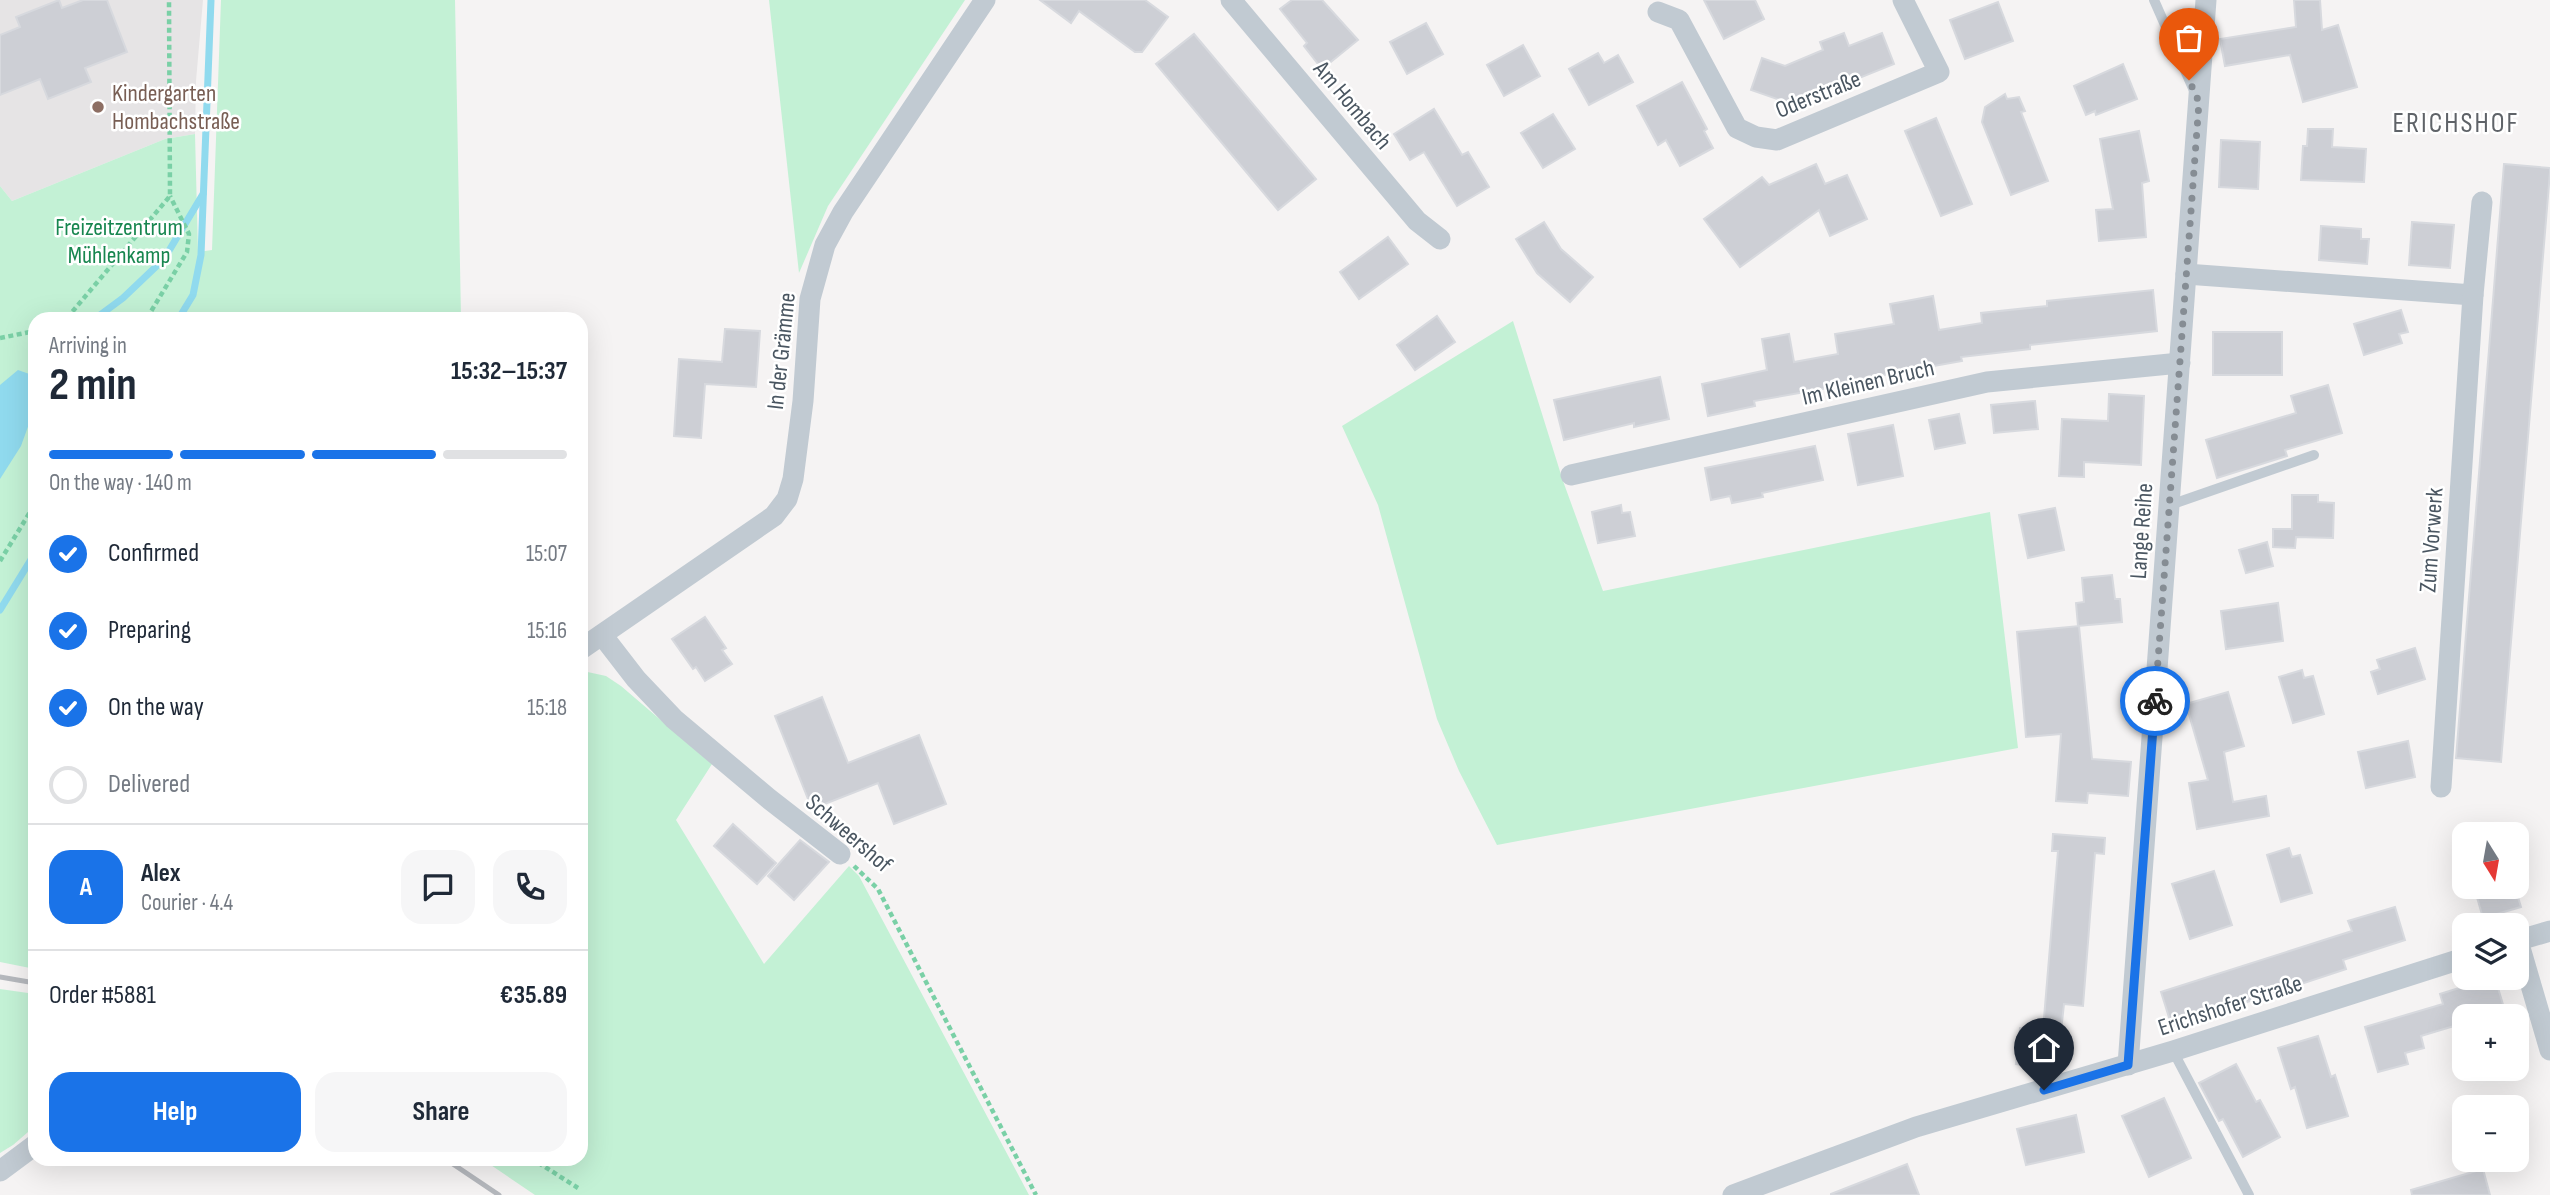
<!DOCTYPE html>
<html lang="en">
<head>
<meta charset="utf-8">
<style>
  :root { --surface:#fff; --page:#f6f6f7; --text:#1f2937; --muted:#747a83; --line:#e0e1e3; --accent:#1a73e8 }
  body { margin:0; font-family:"Sofia Sans Condensed",sans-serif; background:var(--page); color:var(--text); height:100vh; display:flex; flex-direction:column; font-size:26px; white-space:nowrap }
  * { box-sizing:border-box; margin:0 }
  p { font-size:23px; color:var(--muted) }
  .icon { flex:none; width:38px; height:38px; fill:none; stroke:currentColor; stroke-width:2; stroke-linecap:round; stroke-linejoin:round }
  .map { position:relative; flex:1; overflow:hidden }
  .details { position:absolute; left:28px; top:312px; width:560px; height:854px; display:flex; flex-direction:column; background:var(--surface); border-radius:21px; box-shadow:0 7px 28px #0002 }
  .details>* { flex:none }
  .needle { width:46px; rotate:169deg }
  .controls { position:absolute; left:2452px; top:822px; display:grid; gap:14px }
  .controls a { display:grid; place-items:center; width:77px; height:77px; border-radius:14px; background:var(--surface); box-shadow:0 7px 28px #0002; font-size:35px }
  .pin { position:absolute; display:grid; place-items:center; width:60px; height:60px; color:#fff; margin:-72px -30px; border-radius:50% 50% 50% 0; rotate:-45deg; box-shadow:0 0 7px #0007 }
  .pin .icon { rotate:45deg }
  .courier { position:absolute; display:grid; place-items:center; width:70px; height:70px; margin:-35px; border:5px solid #1a73e8; border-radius:50%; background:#fff; color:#222; box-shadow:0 2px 9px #0007 }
  .headline em { font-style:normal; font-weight:700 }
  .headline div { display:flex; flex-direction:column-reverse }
  .headline { display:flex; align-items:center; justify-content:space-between; height:119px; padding:0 21px }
  h1 { font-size:46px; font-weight:700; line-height:52px }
  .bar { display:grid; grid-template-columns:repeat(4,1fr); gap:10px 7px; align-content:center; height:84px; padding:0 21px }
  .bar i { height:9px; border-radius:5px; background:var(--line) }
  .bar .selected { background:var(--accent) }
  .bar p { grid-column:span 4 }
  .line { display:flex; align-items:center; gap:18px; padding:0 21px; border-top:2px solid var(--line) }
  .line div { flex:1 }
  .round { display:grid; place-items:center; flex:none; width:74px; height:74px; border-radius:21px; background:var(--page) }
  ol { padding:0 21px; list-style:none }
  li { display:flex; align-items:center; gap:21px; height:77px }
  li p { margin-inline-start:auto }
  li .icon { padding:7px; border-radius:50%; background:var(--accent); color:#fff; stroke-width:4 }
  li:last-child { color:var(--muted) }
  li i { width:38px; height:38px; border:4px solid var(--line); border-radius:50% }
  .cta { display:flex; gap:14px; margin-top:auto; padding:14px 21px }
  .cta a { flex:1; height:80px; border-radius:21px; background:var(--accent); color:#fff; font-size:28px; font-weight:700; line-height:80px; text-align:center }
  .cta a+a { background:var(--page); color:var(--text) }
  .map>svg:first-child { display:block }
  .education { fill:#e6e4e5 }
  .green { fill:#c3f1d5 }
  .water { fill:#90daee }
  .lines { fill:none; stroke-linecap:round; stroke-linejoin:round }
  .stream { stroke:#90daee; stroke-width:7 }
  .building { fill:#cdcfd5; stroke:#d7d9de; stroke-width:2 }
  .path { stroke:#7ad0a6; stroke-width:4.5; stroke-dasharray:5 3.5; stroke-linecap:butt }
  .service { stroke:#c1cad2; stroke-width:10 }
  .minor { stroke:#c1cad2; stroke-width:21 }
  .rail { stroke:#b5b8bd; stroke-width:5 }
  .done { stroke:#868d94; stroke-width:7; stroke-dasharray:0 12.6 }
  .route { stroke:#1a73e8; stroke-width:9 }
  .education-dot { fill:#8d6e63; stroke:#fff; stroke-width:2.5 }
  .labels { text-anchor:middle; stroke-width:5; stroke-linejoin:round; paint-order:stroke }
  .education-label { font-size:24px; fill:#785e54; stroke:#fff; text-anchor:start }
  .street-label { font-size:24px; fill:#4a5661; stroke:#fff }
  .park-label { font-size:24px; fill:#17864f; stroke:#fff }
  .quarter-label { font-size:28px; letter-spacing:2px; fill:#5f6368; stroke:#fff }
</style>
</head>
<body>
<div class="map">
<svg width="2550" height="1195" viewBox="0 0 2550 1195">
  <rect width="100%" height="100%" fill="#f5f3f3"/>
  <path class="education" d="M0 0H203L196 81 195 134 165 139 12 201 0 186Z"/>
  <g class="green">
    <path d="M221 0H455L461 318H35V969L0 962V186L12 201 165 139 195 134 198 252 212 250Z"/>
    <path d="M769 0H965L828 206 799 273Z"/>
    <path d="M1513 321 1563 481 1603 591 1990 512 2018 748 1497 845 1459 771 1437 719 1378 505 1342 426Z"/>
    <path d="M583 671 606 676 621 686 712 764 676 820 764 964 849 866 859 876 1029 1195H535L482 1159 581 1158V672Z"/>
    <path d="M0 989 35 994V1126L13 1145 0 1153Z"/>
  </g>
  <path class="water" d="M18 370 35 376 34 410 21 446 0 479V385Z"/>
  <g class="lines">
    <g class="stream">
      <path d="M96 318 123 298 164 259 203 194"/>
      <path d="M179 318 193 295 201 255 211 0"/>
      <path d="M0 610 35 553"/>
    </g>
  </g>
  <g class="building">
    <path d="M59 0 62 8 83 0H107L127 52 85 68 91 82 48 99 40 79 0 95V35L20 27 16 17Z"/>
    <path d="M1040 0H1145L1168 17 1142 52H1135L1079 11 1071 23Z"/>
    <path d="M1292 0H1322L1358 40 1322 69 1304 46 1307 43 1280 9Z"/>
    <path d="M1704 0H1755L1764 19 1724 39Z"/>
    <path d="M2294 0H2320L2322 30 2338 25 2357 87 2303 102 2290 55 2225 66 2220 39 2296 27Z"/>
    <path d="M1998 2 2013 41 1965 59 1950 20Z"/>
    <path d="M1426 23 1443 54 1407 74 1390 42Z"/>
    <path d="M1844 33 1849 46 1882 33 1894 64 1837 87 1835 82 1786 102 1751 90 1762 58 1785 66 1823 50 1820 42Z"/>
    <path d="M1194 34 1316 179 1278 210 1156 64Z"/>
    <path d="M1523 45 1540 76 1504 96 1487 65Z"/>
    <path d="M1598 53 1604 63 1618 55 1633 82 1589 105 1569 69Z"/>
    <path d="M2123 64 2137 99 2096 115 2095 111 2086 115 2074 86Z"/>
    <path d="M1682 82 1707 129 1704 131 1713 148 1680 166 1666 140 1658 145 1637 106Z"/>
    <path d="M2005 94 2007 99 2019 97 2025 111 2021 112 2048 181 2011 195 1982 122 1985 107Z"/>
    <path d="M1434 109 1462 155 1468 152 1489 187 1457 206 1424 152 1410 160 1394 134Z"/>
    <path d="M1553 114 1575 149 1543 168 1521 133Z"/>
    <path d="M1936 118 1972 204 1941 216 1905 131Z"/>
    <path d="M2308 129H2333L2332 147 2366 149 2364 182 2301 180 2303 146H2307Z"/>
    <path d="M2139 131 2149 181 2142 183 2146 237 2099 241 2096 210 2113 209 2100 139Z"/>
    <path d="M2221 140 2260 142 2258 189 2219 187Z"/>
    <path d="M1816 164 1825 184 1847 175 1867 219 1830 236 1819 210 1740 267 1704 219 1762 177 1769 185Z"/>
    <path d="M2504 164 2550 168V172L2501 762 2456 758Z"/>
    <path d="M1544 222 1561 249 1593 277 1570 302 1537 273 1516 239Z"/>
    <path d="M2412 222 2454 225 2450 268 2409 265Z"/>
    <path d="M2321 226 2361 229V239H2369L2367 264 2319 260Z"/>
    <path d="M1388 237 1408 264 1359 299 1340 272Z"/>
    <path d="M2153 290 2157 331 2030 345V349L1961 357 1962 361 1827 385 1828 388 1754 401 1755 406 1708 416 1702 384 1767 370 1762 339 1789 334 1794 362 1838 354 1835 334 1894 324 1890 304 1933 296 1939 330 1982 323 1981 313 2047 306V301Z"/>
    <path d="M2401 310 2408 332 2399 334 2402 343 2364 355 2354 324Z"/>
    <path d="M1437 316 1455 342 1415 370 1397 345Z"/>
    <path d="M725 329 760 331 756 387 705 384 701 438 674 436 679 359 722 362Z"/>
    <rect x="2213" y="332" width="69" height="43"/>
    <path d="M1660 377 1669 419 1634 427V423L1564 440 1554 400Z"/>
    <path d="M2328 385 2342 433 2285 450 2287 456 2217 478 2206 440 2296 413 2291 396Z"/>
    <path d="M2109 394 2144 396 2141 465 2084 462V477L2059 476 2062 419 2108 421Z"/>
    <path d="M2035 401 2038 429 1994 433 1991 405Z"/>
    <path d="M1959 414 1965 443 1935 449 1929 420Z"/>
    <path d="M1893 425 1903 476 1858 485 1848 434Z"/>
    <path d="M1815 446 1823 480 1762 493 1763 497 1732 503 1730 496 1711 500 1705 468Z"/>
    <path d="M2292 495H2318V502L2334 503 2333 538 2296 537 2295 548 2273 547V529H2292Z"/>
    <path d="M1621 505 1622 513 1630 512 1635 536 1598 543 1592 512Z"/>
    <path d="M2055 508 2064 550 2028 558 2019 515Z"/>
    <path d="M2267 542 2273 566 2246 573 2239 550Z"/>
    <path d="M2112 575 2115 599H2120L2122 622 2078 626 2076 603 2084 602 2082 578Z"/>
    <path d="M2278 603 2283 641 2226 649 2221 611Z"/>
    <path d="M705 617 726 648 722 650 732 664 705 681 696 667 693 669 672 639Z"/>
    <path d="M2079 626 2092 759 2131 762 2128 796 2088 793 2087 803 2056 801 2061 734 2026 737 2017 632Z"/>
    <path d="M2415 648 2425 679 2378 694 2371 672 2380 669 2377 660Z"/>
    <path d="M2302 670 2304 678 2313 676 2324 714 2293 723 2279 677Z"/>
    <path d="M2228 692 2244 746 2224 752 2233 802 2266 796 2269 816 2197 829 2189 783 2208 780 2186 704Z"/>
    <path d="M822 697 848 763 919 735 946 804 894 824 878 783 812 809 775 716Z"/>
    <path d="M2408 741 2415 777 2366 788 2358 752Z"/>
    <path d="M733 824 776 863 757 884 714 846Z"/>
    <path d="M2053 834 2105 838 2104 854 2095 853 2083 1006 2064 1004 2057 1068 2016 1064 2020 1028 2043 1030 2058 851H2052Z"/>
    <path d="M800 840 829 862 794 900 768 876Z"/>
    <path d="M2289 848 2292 857 2300 855 2312 893 2281 902 2267 855Z"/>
    <path d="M2214 871 2232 925 2190 939 2172 884Z"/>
    <path d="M2474 887H2515L2521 907 2483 918Z"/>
    <path d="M2395 907 2405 940 2343 960 2346 969 2172 1027 2161 992 2352 931 2348 921Z"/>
    <path d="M2491 978H2495L2505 1011 2486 1017H2464V1023L2421 1036 2424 1048 2405 1053 2408 1064 2378 1072 2365 1027 2443 1004 2440 994Z"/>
    <path d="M2318 1036 2331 1077 2335 1075 2348 1116 2307 1128 2295 1087 2291 1089 2278 1048Z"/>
    <path d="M2236 1064 2256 1102 2260 1100 2280 1137 2243 1157 2223 1119 2219 1121 2199 1083Z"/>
    <path d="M2164 1098 2191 1158 2149 1177 2122 1116Z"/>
    <path d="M2076 1115 2084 1152 2026 1165 2017 1129Z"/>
    <path d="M1907 1164 1919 1195H1831V1194Z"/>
    <path d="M2483 1169 2490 1195H2412L2411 1190Z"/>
  </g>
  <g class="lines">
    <g class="path">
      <path d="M67 318 170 196 169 0"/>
      <path d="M147 318 187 252 189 234 170 196"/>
      <path d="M0 338 35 331"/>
      <path d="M0 561 35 504"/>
      <path d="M854 866 878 889 1036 1195"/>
      <path d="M531 1158 578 1188"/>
    </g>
    <g class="service">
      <path d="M2154 0 2195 93"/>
      <path d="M2170 505 2314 455"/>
      <path d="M2173 1051 2249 1195"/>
    </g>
    <g class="minor">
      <path d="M1231 0 1417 221 1440 239"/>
      <path d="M1658 12 1679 20 1737 128 1756 137 1777 140 1939 72 1903 0"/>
      <path d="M2186 274 2473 295 2482 202"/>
      <path d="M1571 475 1987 382 2180 363"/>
      <path d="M602 635 636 679 674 719 768 798 840 854"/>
      <path d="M581 649 774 516 787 499 793 479 803 401 810 299 825 245 843 212 985 0"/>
      <path d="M2441 787 2473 295"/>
      <path d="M2516 941 2550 931"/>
      <path d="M2518 941 2550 1050"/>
      <path d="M2128 1065 2206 0"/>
      <path d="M0 1171 35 1145"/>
      <path d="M1733 1195 1916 1127 2173 1051 2464 958"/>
    </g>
    <g class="rail">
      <path d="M0 977 35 983"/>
      <path d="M444 1158 499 1195"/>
    </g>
  </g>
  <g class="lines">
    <path class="done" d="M2155 701 2199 102 2189 80"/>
    <path class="route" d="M2044 1090 2128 1065 2155 701"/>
  </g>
  <circle class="education-dot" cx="98" cy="107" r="7"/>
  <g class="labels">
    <g class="education-label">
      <text x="112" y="101">Kindergarten<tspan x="112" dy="28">Hombachstraße</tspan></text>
    </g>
    <g class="street-label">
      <text transform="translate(1818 94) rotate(-22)" y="8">Oderstraße</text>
      <text transform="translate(1353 105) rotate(50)" y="8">Am Hombach</text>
      <text transform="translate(781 351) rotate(-84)" y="8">In der Grämme</text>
      <text transform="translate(1868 382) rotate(-13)" y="8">Im Kleinen Bruch</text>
      <text transform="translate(2141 531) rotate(-86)" y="8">Lange Reihe</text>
      <text transform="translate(2431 540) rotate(-86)" y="8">Zum Vorwerk</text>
      <text transform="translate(849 833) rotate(41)" y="8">Schweershof</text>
      <text transform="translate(2230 1005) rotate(-18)" y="8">Erichshofer Straße</text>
    </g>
    <g class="park-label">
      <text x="119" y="235">Freizeitzentrum<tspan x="119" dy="28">Mühlenkamp</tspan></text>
    </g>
    <g class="quarter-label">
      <text x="2456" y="132">ERICHSHOF</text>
    </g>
  </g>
</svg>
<div class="controls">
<a><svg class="needle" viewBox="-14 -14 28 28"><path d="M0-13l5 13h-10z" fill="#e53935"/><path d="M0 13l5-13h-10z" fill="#747a83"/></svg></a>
<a><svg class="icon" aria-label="layers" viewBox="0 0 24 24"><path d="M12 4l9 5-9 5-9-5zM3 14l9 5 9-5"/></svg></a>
<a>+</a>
<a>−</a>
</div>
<div class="pin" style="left:2189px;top:80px;background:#ea580c"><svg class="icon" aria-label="bag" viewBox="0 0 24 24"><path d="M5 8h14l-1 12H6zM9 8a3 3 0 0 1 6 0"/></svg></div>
<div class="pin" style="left:2044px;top:1090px;background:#1f2937"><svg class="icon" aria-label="home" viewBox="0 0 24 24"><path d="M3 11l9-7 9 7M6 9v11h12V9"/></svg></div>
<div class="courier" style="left:2155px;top:701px"><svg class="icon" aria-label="bike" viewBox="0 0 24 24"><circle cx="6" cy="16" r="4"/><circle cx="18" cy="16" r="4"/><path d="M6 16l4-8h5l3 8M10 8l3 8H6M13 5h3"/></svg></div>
<section class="details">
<div class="headline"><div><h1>2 min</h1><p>Arriving in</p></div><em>15:32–15:37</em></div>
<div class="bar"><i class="selected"></i><i class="selected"></i><i class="selected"></i><i></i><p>On the way · 140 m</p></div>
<ol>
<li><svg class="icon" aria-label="check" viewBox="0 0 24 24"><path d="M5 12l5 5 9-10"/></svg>Confirmed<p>15:07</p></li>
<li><svg class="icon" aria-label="check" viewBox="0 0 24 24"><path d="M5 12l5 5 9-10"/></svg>Preparing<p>15:16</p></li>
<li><svg class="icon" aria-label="check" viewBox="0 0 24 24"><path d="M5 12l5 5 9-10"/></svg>On the way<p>15:18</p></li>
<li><i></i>Delivered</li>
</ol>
<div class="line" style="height:126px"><b class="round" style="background:var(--accent);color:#fff">A</b><div><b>Alex</b><p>Courier · 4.4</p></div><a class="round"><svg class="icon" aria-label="chat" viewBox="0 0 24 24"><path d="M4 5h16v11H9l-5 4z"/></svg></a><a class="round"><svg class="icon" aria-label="phone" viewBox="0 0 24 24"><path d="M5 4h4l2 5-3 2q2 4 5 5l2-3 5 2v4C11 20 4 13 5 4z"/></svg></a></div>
<div class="line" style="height:91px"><div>Order #5881</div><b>€35.89</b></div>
<div class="cta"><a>Help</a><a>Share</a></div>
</section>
</div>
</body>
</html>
